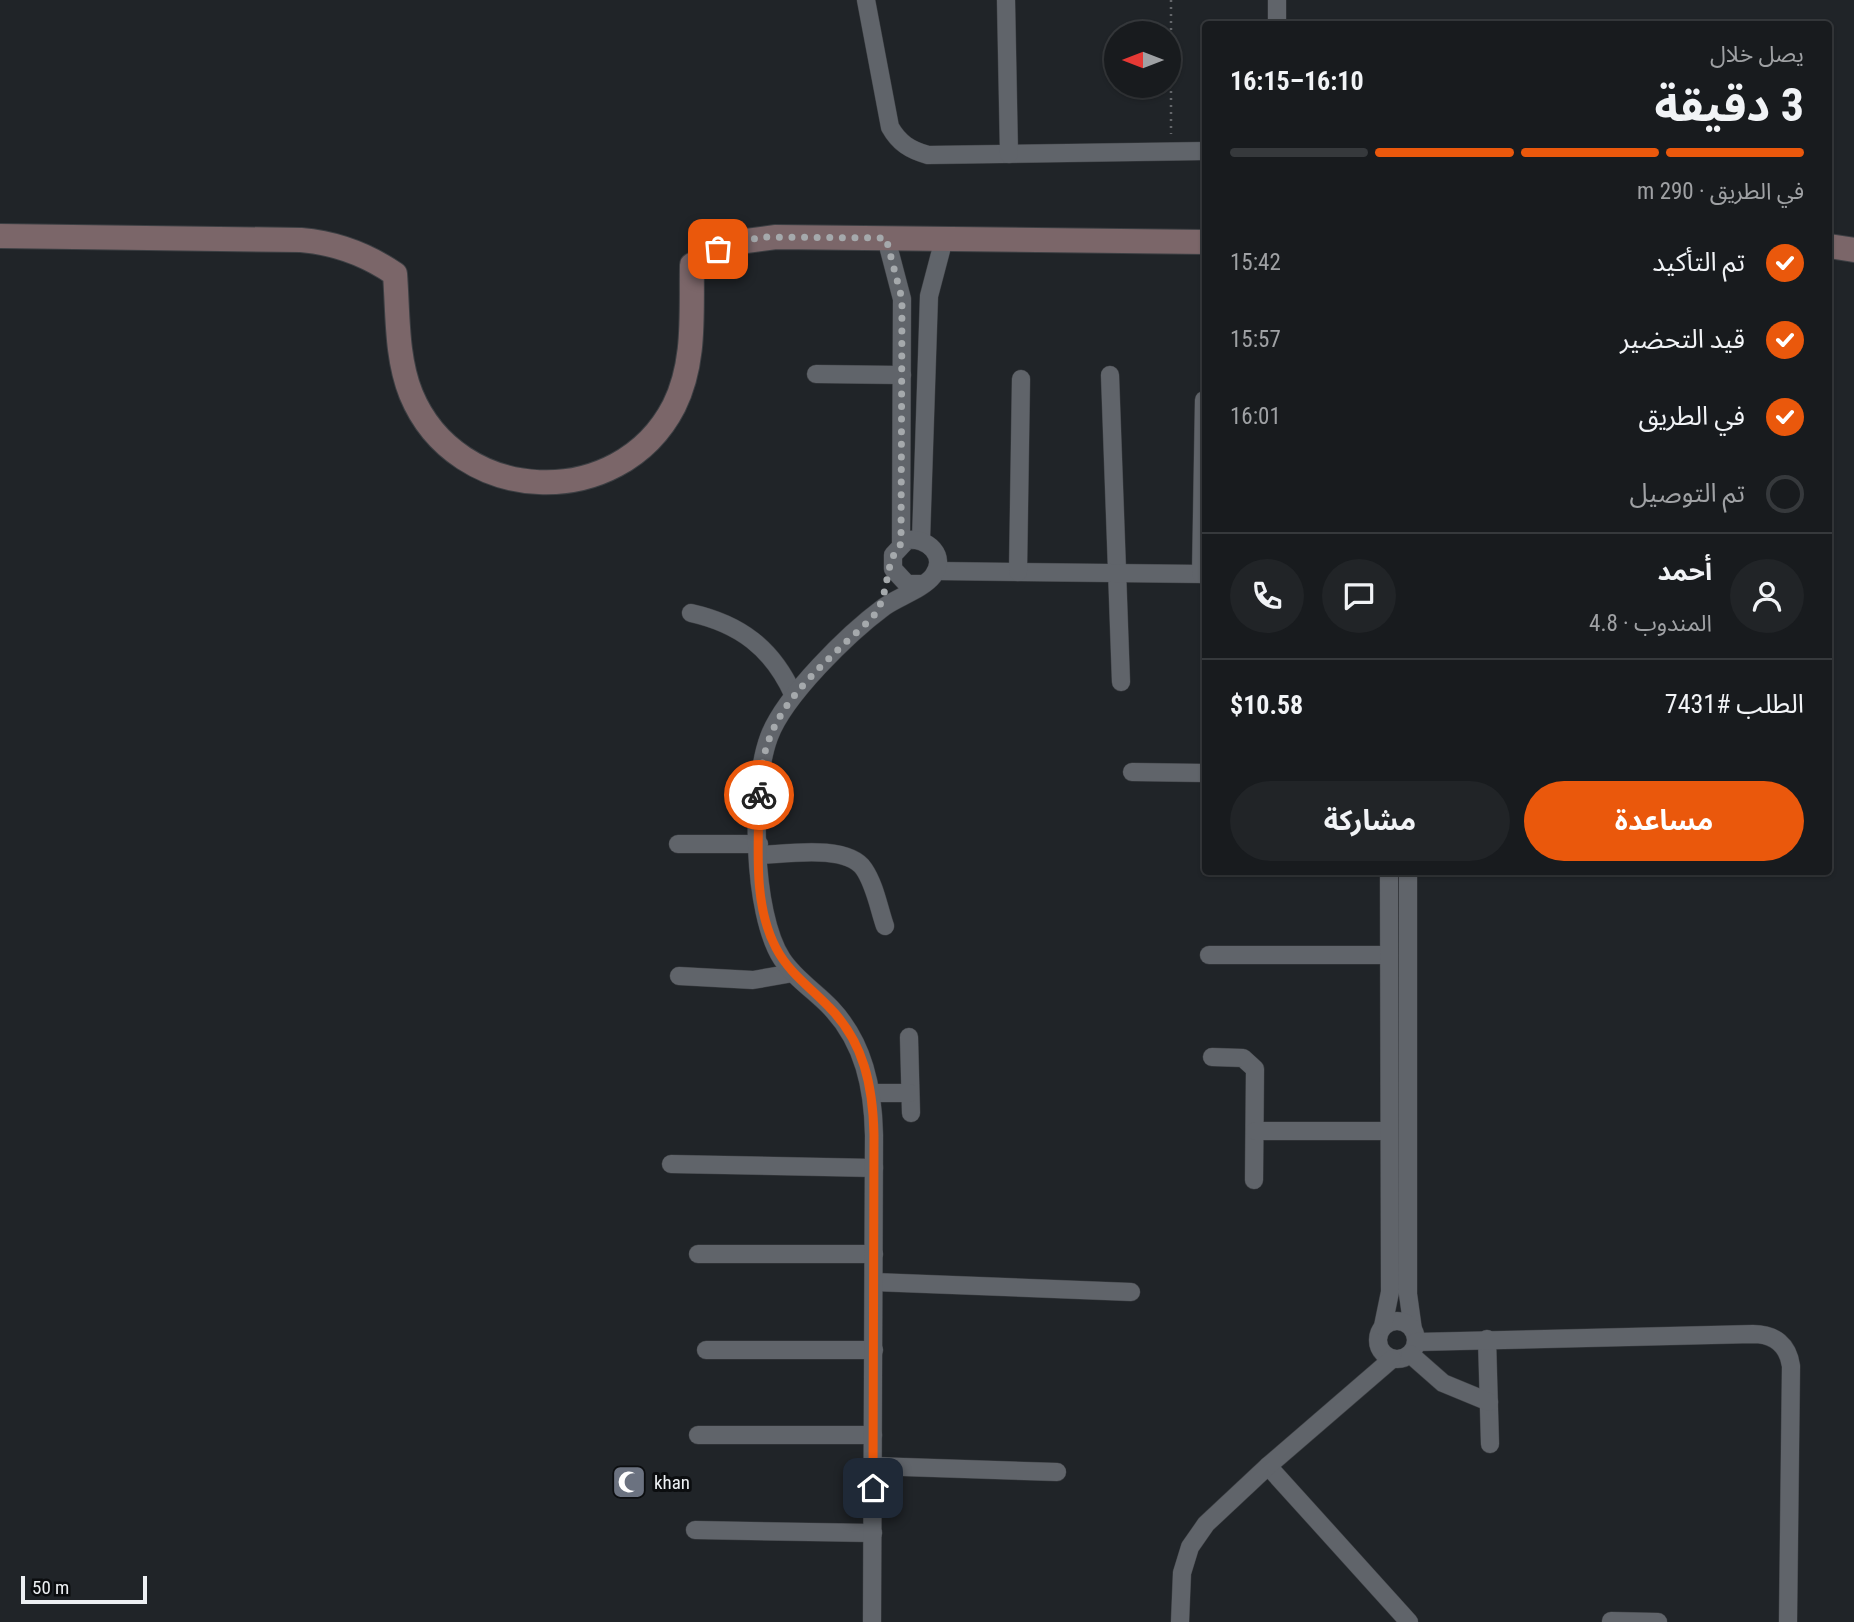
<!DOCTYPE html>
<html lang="ar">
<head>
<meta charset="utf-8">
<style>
  :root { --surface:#181b1e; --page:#212427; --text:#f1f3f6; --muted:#9fa1a4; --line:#36393c; --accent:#ea580c }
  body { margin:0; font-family:"Roboto Condensed","Noto Sans Arabic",sans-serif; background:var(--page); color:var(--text); direction:rtl; height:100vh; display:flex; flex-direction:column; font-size:26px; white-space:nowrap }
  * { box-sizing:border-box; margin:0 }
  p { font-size:23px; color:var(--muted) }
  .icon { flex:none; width:38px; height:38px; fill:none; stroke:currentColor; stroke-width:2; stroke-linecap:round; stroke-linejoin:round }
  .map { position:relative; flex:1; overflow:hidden; direction:ltr }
  .sheet { position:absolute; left:1202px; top:21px; width:630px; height:854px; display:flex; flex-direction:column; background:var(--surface); border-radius:7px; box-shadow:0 2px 5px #0004,0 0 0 2px var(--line); direction:rtl }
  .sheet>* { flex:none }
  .needle { width:46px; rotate:270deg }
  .tools { position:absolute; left:1104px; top:21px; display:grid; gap:14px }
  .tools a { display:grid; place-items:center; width:77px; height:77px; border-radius:50%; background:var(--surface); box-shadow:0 2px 5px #0004,0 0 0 2px var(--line); font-size:35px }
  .scale { position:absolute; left:21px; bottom:18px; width:126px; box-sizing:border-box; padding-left:7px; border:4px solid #edf0f3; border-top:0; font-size:19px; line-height:24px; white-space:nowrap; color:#edf0f3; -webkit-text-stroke:5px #0b0d0f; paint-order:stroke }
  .pin { position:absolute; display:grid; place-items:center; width:60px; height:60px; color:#fff; margin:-30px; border-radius:14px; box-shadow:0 4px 10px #0006 }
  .courier { position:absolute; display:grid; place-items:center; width:70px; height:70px; margin:-35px; border:5px solid #ea580c; border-radius:50%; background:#fff; color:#222; box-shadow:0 2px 9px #0007 }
  .head em { font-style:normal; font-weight:700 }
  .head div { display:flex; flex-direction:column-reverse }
  .head { display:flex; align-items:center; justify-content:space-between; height:119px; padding:0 28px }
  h1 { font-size:46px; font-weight:700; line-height:52px }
  .bar { display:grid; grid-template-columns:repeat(4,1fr); gap:10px 7px; align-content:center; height:84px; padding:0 28px }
  .bar i { height:9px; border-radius:5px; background:var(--line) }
  .bar .selected { background:var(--accent) }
  .bar p { grid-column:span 4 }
  .line { display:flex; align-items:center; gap:18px; padding:0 28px; border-top:2px solid var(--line) }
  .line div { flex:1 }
  .round { display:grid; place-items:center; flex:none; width:74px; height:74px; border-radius:37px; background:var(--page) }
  ol { padding:0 28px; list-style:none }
  li { display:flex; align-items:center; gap:21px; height:77px }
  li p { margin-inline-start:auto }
  li .icon { padding:7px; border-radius:50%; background:var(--accent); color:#fff; stroke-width:4 }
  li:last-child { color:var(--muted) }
  li i { width:38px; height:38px; border:4px solid var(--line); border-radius:50% }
  .button { display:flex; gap:14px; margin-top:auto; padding:14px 28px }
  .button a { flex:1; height:80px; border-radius:42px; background:var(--accent); color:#fff; font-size:28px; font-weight:700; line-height:80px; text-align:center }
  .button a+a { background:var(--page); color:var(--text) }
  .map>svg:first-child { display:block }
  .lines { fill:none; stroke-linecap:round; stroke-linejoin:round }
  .street-casing { stroke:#3c3f43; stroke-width:19 }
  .secondary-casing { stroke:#3c3f43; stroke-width:26 }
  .path { stroke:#63666a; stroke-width:2.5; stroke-dasharray:2 5; stroke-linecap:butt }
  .street { stroke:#60646a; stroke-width:18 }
  .secondary { stroke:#7b6669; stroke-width:24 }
  .done { stroke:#a5a9ac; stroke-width:7; stroke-dasharray:0 12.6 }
  .route { stroke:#ea580c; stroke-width:9 }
  .labels { text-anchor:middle; stroke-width:6; stroke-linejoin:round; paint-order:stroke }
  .poi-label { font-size:19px; fill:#edf0f3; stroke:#0b0d0f; text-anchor:start }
</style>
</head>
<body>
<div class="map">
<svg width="1854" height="1622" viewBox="0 0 1854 1622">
  <rect width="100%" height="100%" fill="#202428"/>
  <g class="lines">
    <g class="street-casing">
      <g id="street">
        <path d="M866 0 890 127C899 143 910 150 928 155L1206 151"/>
        <path d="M1006 0 1009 154"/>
        <path d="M1277 0V24"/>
        <path d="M886 238 902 299 901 544"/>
        <path d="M816 374 902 375"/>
        <path d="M1110 375 1121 682"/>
        <path d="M921 540 929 296 944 239"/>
        <path d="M936 571 1206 574"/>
        <path d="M1018 572 1021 379"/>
        <path d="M1201 574 1204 400"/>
        <path d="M691 613C740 624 772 648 793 694"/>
        <path d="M1132 772 1206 773"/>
        <path d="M678 844H759"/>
        <path d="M759 855C787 854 847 844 864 869 875 885 879 909 885 926"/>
        <path d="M1408 872V1294L1413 1330"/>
        <path d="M1209 955H1389"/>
        <path d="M679 976 753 980 793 973"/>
        <path d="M909 1037 911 1113"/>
        <path d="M1212 1057 1243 1058 1255 1069 1254 1180"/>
        <path d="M871 1093H910"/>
        <path d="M1255 1131H1389"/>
        <path d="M671 1164 874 1168"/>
        <path d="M698 1254H874"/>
        <path d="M874 1282 1131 1292"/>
        <circle cx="1397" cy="1340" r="19"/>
        <path d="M1383 1326 1390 1292 1389 872"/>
        <path d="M1487 1339 1490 1444"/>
        <path d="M1416 1342 1753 1334C1775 1334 1788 1345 1791 1366L1788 1622"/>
        <path d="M706 1350H874"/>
        <path d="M1410 1354 1443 1383 1489 1402"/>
        <path d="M698 1435H873"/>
        <path d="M873 1466 1057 1472"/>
        <path d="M1268 1466 1409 1622"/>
        <path d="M695 1530 873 1533"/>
        <path d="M1611 1621 1658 1622"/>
        <path d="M872 1622 874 1135C873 1088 864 1043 831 1008 815 991 795 979 782 959 752 913 750 788 769 737 784 696 849 633 884 607 898 597 923 589 933 576 948 556 927 537 907 540L893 555V569L907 584H921"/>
        <path d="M1180 1622 1182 1573 1190 1547 1206 1524 1268 1466 1392 1359"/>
      </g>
    </g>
    <g class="secondary-casing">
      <g id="secondary">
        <path d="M0 236 301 240C336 243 366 254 395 274 398 313 396 357 411 394 457 506 619 513 674 406 696 362 691 312 692 265L731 243 776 237 1206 242"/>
        <path d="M1829 246 1854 250"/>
      </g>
    </g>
    <path class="path" d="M1171 0V134"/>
    <use href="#street" class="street"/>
    <use href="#secondary" class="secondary"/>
  </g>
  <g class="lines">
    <path class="done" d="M718 249 761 237 886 238 902 299 901 544C884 562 890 593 875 614 866 625 853 635 844 644 795 691 761 723 759 795"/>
    <path class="route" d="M759 795C759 843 752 903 776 948 789 973 810 987 829 1007 864 1042 873 1087 874 1135L873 1488"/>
  </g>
  <defs>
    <g id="mosque-square" transform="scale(1.75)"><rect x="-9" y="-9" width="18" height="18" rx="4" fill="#6b7280" stroke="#0b0d0f"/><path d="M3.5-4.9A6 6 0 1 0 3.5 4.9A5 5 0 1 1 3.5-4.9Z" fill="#fff"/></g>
  </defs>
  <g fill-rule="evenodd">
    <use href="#mosque-square" x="629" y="1482"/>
  </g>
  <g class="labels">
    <g class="poi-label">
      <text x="654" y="1489">khan</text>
    </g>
  </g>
</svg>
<div class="tools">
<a><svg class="needle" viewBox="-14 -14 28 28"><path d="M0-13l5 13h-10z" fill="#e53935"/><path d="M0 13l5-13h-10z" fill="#9fa1a4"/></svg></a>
</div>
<div class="scale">50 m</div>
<div class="pin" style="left:718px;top:249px;background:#ea580c"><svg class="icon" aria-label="bag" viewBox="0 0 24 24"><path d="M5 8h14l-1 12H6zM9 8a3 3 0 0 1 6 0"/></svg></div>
<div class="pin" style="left:873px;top:1488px;background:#1f2937"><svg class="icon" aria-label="home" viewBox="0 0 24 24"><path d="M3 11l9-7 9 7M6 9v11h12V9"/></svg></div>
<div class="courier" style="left:759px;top:795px"><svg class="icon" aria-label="bike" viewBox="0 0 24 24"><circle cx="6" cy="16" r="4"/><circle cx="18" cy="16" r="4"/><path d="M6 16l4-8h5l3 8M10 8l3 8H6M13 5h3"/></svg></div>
<section class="sheet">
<div class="head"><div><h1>3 دقيقة</h1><p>يصل خلال</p></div><em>16:10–16:15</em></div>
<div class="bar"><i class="selected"></i><i class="selected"></i><i class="selected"></i><i></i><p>في الطريق · 290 m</p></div>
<ol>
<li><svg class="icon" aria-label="check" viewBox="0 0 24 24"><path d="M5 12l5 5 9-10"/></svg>تم التأكيد<p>15:42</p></li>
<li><svg class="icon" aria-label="check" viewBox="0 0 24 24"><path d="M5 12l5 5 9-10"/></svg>قيد التحضير<p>15:57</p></li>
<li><svg class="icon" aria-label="check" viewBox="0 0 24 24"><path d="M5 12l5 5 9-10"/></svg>في الطريق<p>16:01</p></li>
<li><i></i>تم التوصيل</li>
</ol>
<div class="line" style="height:126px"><a class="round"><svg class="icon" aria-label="person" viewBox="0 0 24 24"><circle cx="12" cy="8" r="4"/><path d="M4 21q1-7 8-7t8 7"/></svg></a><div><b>أحمد</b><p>المندوب · 4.8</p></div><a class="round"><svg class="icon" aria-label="chat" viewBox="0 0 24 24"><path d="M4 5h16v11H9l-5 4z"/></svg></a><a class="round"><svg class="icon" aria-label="phone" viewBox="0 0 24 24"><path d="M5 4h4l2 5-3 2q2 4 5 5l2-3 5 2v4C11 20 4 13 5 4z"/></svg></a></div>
<div class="line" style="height:91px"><div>الطلب #7431</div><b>$10.58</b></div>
<div class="button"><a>مساعدة</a><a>مشاركة</a></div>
</section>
</div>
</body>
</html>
